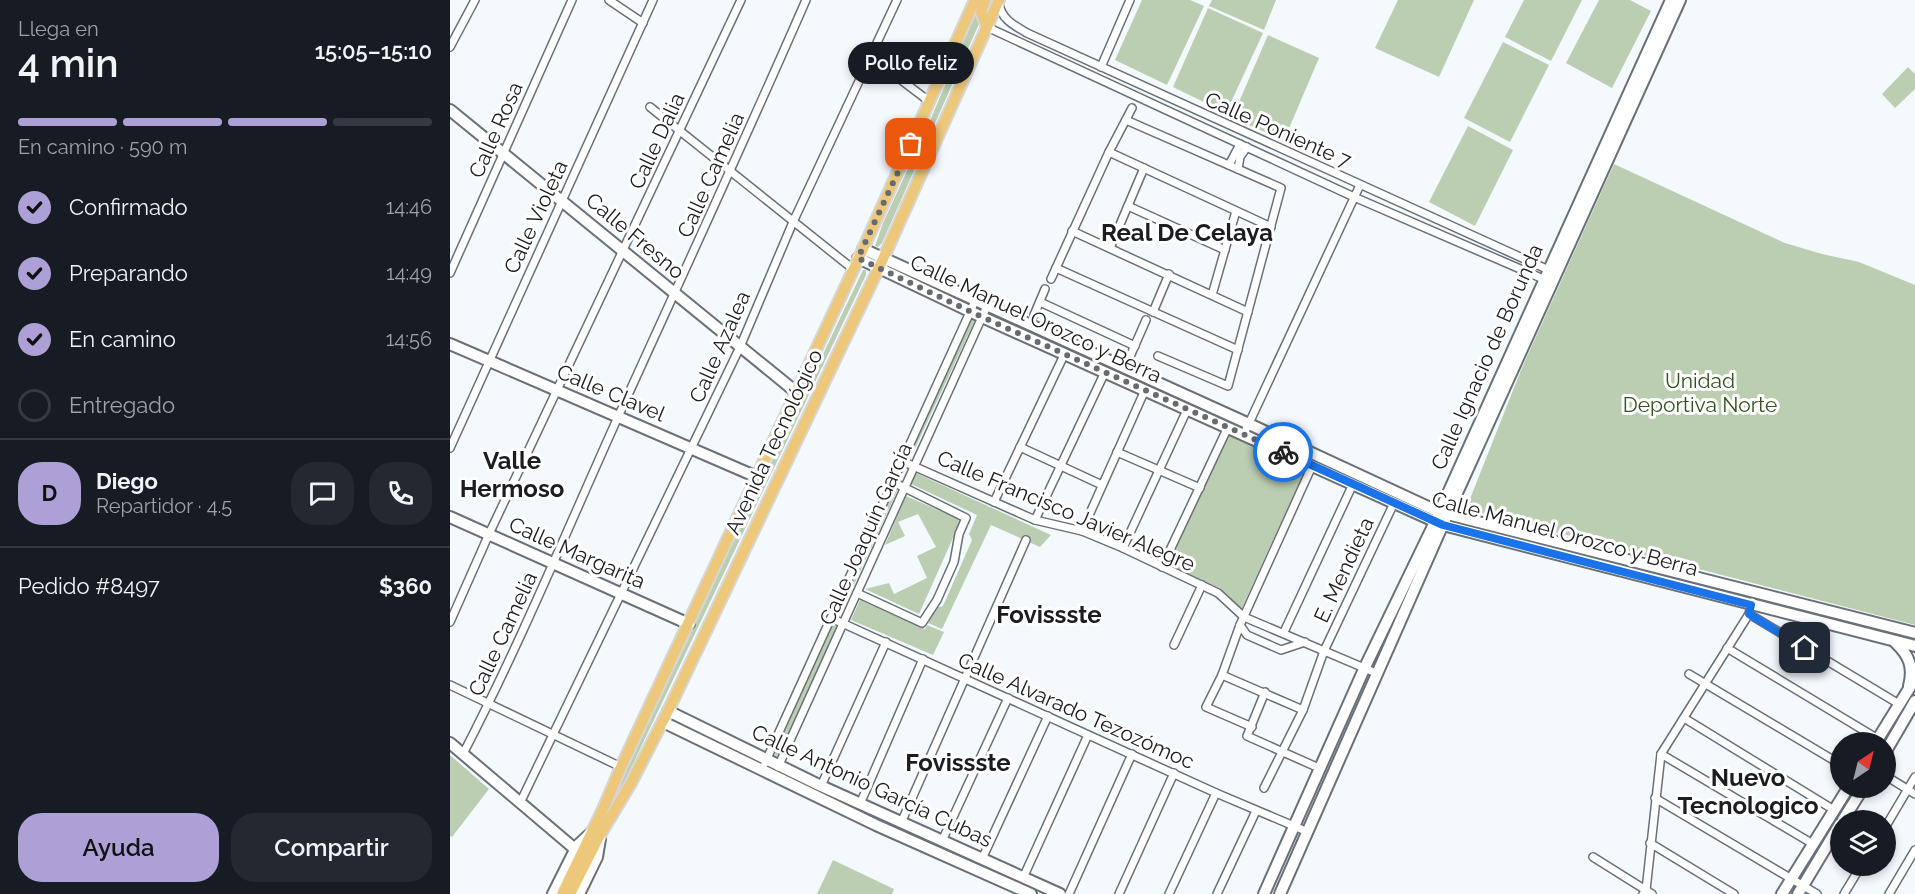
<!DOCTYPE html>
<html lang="es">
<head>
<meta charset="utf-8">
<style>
  :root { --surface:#171b24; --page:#242831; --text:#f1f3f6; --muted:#9ea1a6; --line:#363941; --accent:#aca0d7 }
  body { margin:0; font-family:Raleway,sans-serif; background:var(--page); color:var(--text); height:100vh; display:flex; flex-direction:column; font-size:22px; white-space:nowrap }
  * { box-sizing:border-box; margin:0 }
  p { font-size:20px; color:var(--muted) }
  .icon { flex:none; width:33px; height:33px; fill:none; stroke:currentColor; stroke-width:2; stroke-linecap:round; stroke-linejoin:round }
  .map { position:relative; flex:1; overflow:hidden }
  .side { display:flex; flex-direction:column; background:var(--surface); width:450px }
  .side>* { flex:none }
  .needle { width:39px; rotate:35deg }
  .fabs { position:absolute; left:1380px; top:732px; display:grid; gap:12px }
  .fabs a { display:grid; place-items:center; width:66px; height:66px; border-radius:50%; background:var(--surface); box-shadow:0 3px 9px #0003; font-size:30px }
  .pin { position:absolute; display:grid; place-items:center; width:51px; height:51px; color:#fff; margin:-26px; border-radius:12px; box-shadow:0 3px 9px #0006 }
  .courier { position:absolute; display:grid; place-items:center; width:60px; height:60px; margin:-30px; border:4px solid #1a73e8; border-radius:50%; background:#fff; color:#222; box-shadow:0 2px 8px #0007 }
  .bubble { position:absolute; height:42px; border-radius:21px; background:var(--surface); box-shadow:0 3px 9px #0003; font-size:20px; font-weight:600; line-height:42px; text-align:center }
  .headline em { font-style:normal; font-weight:600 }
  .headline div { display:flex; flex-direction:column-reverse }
  .headline { display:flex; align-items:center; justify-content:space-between; height:102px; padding:0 18px }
  h1 { font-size:39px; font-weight:600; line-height:45px }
  .bar { display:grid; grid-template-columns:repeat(4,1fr); gap:9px 6px; align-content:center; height:72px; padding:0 18px }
  .bar i { height:8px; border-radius:4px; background:var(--line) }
  .bar .selected { background:var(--accent) }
  .bar p { grid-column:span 4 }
  .line { display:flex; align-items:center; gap:15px; padding:0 18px; border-top:2px solid var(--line) }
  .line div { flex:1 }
  .round { display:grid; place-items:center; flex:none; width:63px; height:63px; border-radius:24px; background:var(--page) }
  ol { padding:0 18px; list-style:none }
  li { display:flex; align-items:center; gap:18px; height:66px }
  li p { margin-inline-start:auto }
  li .icon { padding:6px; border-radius:50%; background:var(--accent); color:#111; stroke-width:4 }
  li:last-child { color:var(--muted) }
  li i { width:33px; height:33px; border:3px solid var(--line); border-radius:50% }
  .primary-button { display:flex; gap:12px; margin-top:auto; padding:12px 18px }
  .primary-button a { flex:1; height:69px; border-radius:24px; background:var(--accent); color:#111; font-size:24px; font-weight:600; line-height:69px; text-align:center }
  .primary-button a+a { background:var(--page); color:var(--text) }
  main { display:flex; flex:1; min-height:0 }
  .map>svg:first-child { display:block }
  .park { fill:#bcceb2 }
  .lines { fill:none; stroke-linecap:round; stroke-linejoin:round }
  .street-casing { stroke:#697078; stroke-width:10 }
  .secondary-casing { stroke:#697078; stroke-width:14 }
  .primary-casing { stroke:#d6d6d7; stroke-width:14 }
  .street { stroke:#fff; stroke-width:7 }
  .secondary { stroke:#fff; stroke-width:10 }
  .primary { stroke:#edc87b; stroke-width:10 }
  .done { stroke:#676a6e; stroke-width:6; stroke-dasharray:0 10.8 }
  .route { stroke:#1a73e8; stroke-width:8 }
  .labels { text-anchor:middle; stroke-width:6; stroke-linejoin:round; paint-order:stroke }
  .street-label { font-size:21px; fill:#1b1d20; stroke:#fff }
  .park-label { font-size:21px; fill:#335220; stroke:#fff }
  .quarter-label { font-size:24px; font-weight:bold; fill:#1b1d20; stroke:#fff }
</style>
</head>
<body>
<main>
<section class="side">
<div class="headline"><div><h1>4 min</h1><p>Llega en</p></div><em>15:05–15:10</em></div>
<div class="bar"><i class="selected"></i><i class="selected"></i><i class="selected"></i><i></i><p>En camino · 590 m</p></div>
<ol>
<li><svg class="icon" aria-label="check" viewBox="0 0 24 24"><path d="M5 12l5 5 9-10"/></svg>Confirmado<p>14:46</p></li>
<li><svg class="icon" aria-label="check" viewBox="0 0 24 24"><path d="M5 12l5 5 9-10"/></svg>Preparando<p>14:49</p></li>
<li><svg class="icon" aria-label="check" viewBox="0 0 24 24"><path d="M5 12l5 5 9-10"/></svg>En camino<p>14:56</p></li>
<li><i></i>Entregado</li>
</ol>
<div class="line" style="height:108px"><b class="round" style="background:var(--accent);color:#111">D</b><div><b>Diego</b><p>Repartidor · 4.5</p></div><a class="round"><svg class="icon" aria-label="chat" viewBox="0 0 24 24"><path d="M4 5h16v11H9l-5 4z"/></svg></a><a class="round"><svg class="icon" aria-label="phone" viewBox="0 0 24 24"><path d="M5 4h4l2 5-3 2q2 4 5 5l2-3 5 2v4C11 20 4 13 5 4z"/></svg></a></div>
<div class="line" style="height:78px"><div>Pedido #8497</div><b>$360</b></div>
<div class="primary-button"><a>Ayuda</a><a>Compartir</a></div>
</section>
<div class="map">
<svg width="1465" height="894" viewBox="0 0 1465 894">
  <rect width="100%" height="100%" fill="#f4f9fe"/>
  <g class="park">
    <path d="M692 0H740L754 6 717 85 665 60Z"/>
    <path d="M762 0H826L814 30 759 6Z"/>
    <path d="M948 0H1024L989 77 925 48Z"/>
    <path d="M1074 0H1132L1101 61 1055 37Z"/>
    <path d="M1149 0H1180L1201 11 1162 88 1116 63Z"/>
    <path d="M528 7 529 24 432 243 428 247 425 246 433 223 479 123Z"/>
    <path d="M758 8 813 33 776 113 723 87Z"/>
    <path d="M818 35 869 58 834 140 782 118Z"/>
    <path d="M1053 42 1099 65 1060 142 1014 118Z"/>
    <path d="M1458 67 1465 74V89L1445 108 1432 94Z"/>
    <path d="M1018 126 1063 150 1025 226 979 202Z"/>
    <path d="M1164 164 1335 243 1372 254 1409 262 1465 285V625L1016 509 1071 370Z"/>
    <path d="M413 270H416V275L160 812 156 810Z"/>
    <path d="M522 316 526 318 460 459 458 456Z"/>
    <path d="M779 433 856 468 791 610 770 588 718 566Z"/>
    <path d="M466 473 601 535 590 547 541 525 492 629 478 623 486 608 493 606 522 540 519 534 527 515 461 484Z"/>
    <path d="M446 488 447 491 391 613 390 609Z"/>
    <path d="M456 496 511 520 469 614 415 589 439 583 444 594 477 578 467 556 486 547 468 514 448 522 455 536 435 545Z"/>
    <path d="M410 600 475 629 477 625 494 632 483 655 401 620Z"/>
    <path d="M382 625 386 626V629L331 755 326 756 323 751Z"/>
    <path d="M0 755 39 789 2 837 0 836Z"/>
    <path d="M383 860 444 889 442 894H367Z"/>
  </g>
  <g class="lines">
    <g class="street-casing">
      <g id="street">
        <path d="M159 0 193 23"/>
        <path d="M549 4C552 20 564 25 577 33L1101 271"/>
        <path d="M537 27 904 197 1098 281"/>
        <path d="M0 47 25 0"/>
        <path d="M421 57 480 102"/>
        <path d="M651 67 680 0"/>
        <path d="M200 107 403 269"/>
        <path d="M676 120 831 188 778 386 708 356"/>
        <path d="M659 152 821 227"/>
        <path d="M779 165 790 144"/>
        <path d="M788 169 790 157 797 147"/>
        <path d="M678 206 775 250"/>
        <path d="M622 231 798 312"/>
        <path d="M660 248 694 168"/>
        <path d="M606 268 788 350"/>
        <path d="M0 273 122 0"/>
        <path d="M601 279 659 152 682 108"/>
        <path d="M762 295 786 211"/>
        <path d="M590 302 685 346"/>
        <path d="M703 312 719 274"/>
        <path d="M584 315 595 289"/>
        <path d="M675 368 696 320"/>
        <path d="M794 434 910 185"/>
        <path d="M570 447 652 485"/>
        <path d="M0 448 203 0"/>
        <path d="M667 452 750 488"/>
        <path d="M452 461 585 520 632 531 673 548 768 593 794 617 926 673"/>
        <path d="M544 502 615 353"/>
        <path d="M585 520 655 372"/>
        <path d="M632 531 695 390"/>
        <path d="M673 548 737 410"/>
        <path d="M712 567 778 427"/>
        <path d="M407 593 472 623 487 600 504 562 509 534 516 518 443 482"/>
        <path d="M1299 614 1449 704"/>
        <path d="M381 618 766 793 858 832"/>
        <path d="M0 622 39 534 291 0"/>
        <path d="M790 625 797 635 831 650 855 642"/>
        <path d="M834 632 903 484"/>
        <path d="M724 645 752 585"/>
        <path d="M1277 648 1428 739"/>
        <path d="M1239 674 1390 764"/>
        <path d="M772 675 853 710"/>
        <path d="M0 685 171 767"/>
        <path d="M815 692 797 736 869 768"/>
        <path d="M1234 718 1384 810"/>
        <path d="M802 727 756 707 772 675 790 625 862 466"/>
        <path d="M13 754C70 644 117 530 168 417 231 278 295 140 356 0"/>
        <path d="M1211 754 1363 844"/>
        <path d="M315 763 525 301"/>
        <path d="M328 767 537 306"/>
        <path d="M1436 776 1465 794"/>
        <path d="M371 786 436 642"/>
        <path d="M814 788 853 710 874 651 944 503"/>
        <path d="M1205 798 1367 894"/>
        <path d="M70 803 290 347 343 222 447 0"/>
        <path d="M410 804 473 659"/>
        <path d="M451 823 576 540"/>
        <path d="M1436 826 1465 777"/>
        <path d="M492 841 558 698"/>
        <path d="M1200 843 1284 894"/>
        <path d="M1143 857 1202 894"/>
        <path d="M532 859 598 716"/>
        <path d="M573 878 638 735"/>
        <path d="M619 894 682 754"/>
        <path d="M669 894 724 773"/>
        <path d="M719 894 766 793"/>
        <path d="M767 894 806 811"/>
        <path d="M1193 894 1196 890 1211 754 1299 614 1302 602"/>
        <path d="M1394 894 1411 866"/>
        <path d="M1439 894 1465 850"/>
      </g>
    </g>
    <g class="secondary-casing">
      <g id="secondary">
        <path d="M0 110 346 392"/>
        <path d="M413 249 799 424 989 512 1465 633"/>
        <path d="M408 258 532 317 993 525 1465 646"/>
        <path d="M0 344 307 477"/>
        <path d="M0 517 239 624"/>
        <path d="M1445 642C1459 655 1464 667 1459 686"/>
        <path d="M218 711 371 786 610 894"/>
        <path d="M213 722 426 825 581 894"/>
        <path d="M1426 742 1465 679"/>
        <path d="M0 743 125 849"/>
        <path d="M1436 751 1465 701"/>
        <path d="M1393 820 1413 788"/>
        <path d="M103 894 127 846 142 832"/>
        <path d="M129 894 147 857 150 839"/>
        <path d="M814 894 915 667 985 522 1221 0"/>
        <path d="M830 894 997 515 1230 0"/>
        <path d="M1332 894 1398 788"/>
        <path d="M1348 894 1390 824"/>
      </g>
    </g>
    <g class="primary-casing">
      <g id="primary">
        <path d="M535 0 531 12 537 27"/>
        <path d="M112 894 153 809 171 767 413 249 525 0"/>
        <path d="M120 894 150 835 180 785 218 711 433 259 549 0"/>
      </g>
    </g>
    <use href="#street" class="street"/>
    <use href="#secondary" class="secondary"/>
    <use href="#primary" class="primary"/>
  </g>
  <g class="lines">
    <path class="done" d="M461 144 408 258 532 317 833 452"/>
    <path class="route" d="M833 452 993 525 1301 605 1299 614 1355 648"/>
  </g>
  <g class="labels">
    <g class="street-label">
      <text transform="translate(46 130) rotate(-66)" y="7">Calle Rosa</text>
      <text transform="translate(828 130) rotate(24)" y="7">Calle Poniente 7</text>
      <text transform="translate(207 141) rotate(-65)" y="7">Calle Dalia</text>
      <text transform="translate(261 175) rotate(-66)" y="7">Calle Camelia</text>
      <text transform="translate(86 217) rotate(-65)" y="7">Calle Violeta</text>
      <text transform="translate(185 236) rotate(40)" y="7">Calle Fresno</text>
      <text transform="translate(586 319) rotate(25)" y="7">Calle Manuel Orozco y Berra</text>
      <text transform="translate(270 347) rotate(-66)" y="7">Calle Azalea</text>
      <text transform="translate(1037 357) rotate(-66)" y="7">Calle Ignacio de Borunda</text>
      <text transform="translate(161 393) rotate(23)" y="7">Calle Clavel</text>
      <text transform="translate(324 442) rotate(-65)" y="7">Avenida Tecnológico</text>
      <text transform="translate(616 511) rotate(23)" y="7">Calle Francisco Javier Alegre</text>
      <text transform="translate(416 534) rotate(-66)" y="7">Calle Joaquín García</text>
      <text transform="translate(1115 534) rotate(15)" y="7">Calle Manuel Orozco y Berra</text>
      <text transform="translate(127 553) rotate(24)" y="7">Calle Margarita</text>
      <text transform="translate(894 570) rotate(-65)" y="7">E. Mendieta</text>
      <text transform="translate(53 634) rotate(-65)" y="7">Calle Camelia</text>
      <text transform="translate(626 711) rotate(24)" y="7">Calle Alvarado Tezozómoc</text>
      <text transform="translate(422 786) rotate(25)" y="7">Calle Antonio García Cubas</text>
    </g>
    <g class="park-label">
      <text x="1250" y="388">Unidad<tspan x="1250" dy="24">Deportiva Norte</tspan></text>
    </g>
    <g class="quarter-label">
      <text x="737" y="241">Real De Celaya</text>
      <text x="62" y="469">Valle<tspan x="62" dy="28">Hermoso</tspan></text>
      <text x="599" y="623">Fovissste</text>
      <text x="508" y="771">Fovissste</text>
      <text x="1298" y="786">Nuevo<tspan x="1298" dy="28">Tecnologico</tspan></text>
    </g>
  </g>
</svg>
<div class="fabs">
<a><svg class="needle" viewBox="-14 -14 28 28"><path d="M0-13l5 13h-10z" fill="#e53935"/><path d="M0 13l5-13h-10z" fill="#9ea1a6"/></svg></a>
<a><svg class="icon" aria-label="layers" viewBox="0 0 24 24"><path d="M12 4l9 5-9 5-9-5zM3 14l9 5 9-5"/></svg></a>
</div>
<div class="pin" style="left:461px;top:144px;background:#ea580c"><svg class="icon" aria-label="bag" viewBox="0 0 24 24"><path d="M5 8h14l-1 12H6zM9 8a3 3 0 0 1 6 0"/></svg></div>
<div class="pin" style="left:1355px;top:648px;background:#1f2937"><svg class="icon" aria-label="home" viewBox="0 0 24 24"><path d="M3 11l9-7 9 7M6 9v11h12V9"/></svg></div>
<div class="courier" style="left:833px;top:452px"><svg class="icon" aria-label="bike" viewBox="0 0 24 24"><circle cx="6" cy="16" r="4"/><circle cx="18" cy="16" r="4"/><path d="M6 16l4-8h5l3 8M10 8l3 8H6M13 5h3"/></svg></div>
<div class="bubble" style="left:398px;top:42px;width:126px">Pollo feliz</div>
</div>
</main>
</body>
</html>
